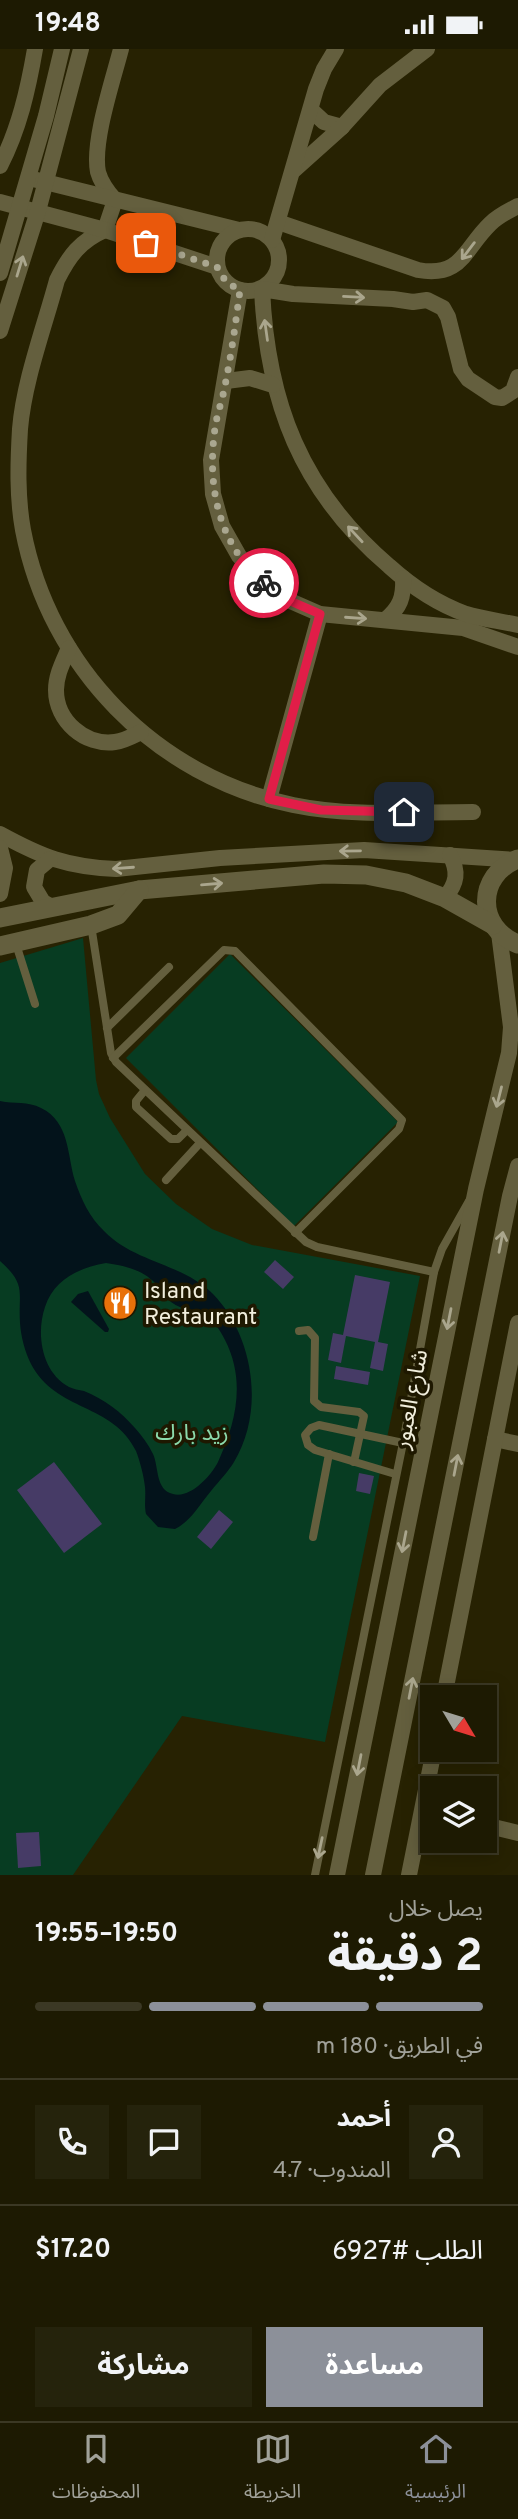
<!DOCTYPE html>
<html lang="ar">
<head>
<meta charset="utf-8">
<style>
  :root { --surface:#1d1a02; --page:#25230c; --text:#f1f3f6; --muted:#a0a199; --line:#3b3824; --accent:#8c9099 }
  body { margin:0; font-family:Overpass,"Noto Sans Arabic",sans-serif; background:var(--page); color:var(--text); direction:rtl; height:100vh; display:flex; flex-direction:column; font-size:26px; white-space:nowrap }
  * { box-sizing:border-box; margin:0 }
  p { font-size:23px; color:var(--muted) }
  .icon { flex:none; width:38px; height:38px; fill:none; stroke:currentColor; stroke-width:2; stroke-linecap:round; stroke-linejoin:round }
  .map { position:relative; height:1826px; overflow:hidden; direction:ltr }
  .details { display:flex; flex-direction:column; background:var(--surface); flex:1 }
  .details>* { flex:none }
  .needle { width:46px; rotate:128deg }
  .tools { position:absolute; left:420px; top:1636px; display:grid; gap:14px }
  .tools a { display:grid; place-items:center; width:77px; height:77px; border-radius:0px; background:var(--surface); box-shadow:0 4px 18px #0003,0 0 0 2px var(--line); font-size:35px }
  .pin { position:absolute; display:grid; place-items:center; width:60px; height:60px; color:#fff; margin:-30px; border-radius:14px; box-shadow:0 4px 10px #0006 }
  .courier { position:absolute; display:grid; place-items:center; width:70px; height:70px; margin:-35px; border:5px solid #e11d48; border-radius:50%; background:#fff; color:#222; box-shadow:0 2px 9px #0007 }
  .head em { font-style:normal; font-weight:700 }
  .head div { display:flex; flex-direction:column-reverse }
  .head { display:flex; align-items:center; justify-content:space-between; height:119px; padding:0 35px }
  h1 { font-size:46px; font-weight:700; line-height:52px }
  .bar { display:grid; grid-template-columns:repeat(4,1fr); gap:10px 7px; align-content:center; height:84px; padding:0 35px }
  .bar i { height:9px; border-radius:5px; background:var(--line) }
  .bar .active { background:var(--accent) }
  .bar p { grid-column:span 4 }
  .line { display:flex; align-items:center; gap:18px; padding:0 35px; border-top:2px solid var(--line) }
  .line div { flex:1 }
  .round { display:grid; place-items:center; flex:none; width:74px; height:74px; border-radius:0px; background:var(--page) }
  .cta { display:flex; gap:14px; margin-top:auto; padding:14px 35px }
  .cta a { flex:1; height:80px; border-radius:0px; background:var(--accent); color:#fff; font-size:28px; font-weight:700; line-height:80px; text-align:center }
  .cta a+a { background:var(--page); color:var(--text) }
  .status { display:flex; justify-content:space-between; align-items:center; height:49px; padding:0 35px; background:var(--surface); direction:ltr }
  .status svg { height:19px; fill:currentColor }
  .menu { display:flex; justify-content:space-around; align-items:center; height:98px; border-top:2px solid var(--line); background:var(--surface); font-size:19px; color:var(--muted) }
  .menu a { display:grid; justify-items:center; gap:4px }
  .menu .active { color:var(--accent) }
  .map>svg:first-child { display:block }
  .green { fill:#073c22 }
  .water { fill:#03131b; fill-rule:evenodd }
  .building { fill:#463b66 }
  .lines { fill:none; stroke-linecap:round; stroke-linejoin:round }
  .service { stroke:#645f3e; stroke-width:8 }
  .minor { stroke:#645f3e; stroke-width:16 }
  .tertiary { stroke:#645f3e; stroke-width:19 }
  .oneway { stroke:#aaa68d }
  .done { stroke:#aaa790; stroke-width:7; stroke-dasharray:0 12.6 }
  .route { stroke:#e11d48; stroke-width:9 }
  .labels { text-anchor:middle; stroke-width:7; stroke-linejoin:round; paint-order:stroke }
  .poi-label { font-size:23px; fill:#f1eedc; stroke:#1e1800; text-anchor:start }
  .street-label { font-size:23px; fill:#f1eedc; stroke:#1e1800 }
  .park-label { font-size:23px; fill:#8cdaab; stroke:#1e1800 }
</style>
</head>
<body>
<div class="status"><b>19:48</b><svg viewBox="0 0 49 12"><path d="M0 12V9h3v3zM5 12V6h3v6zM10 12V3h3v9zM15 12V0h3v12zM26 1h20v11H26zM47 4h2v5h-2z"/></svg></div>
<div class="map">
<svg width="518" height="1826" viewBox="0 0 518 1826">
  <rect width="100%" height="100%" fill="#272202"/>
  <g class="green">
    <path d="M83 889 96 1031 99 1045 110 1069 145 1125 176 1155 212 1180 252 1196 420 1227 325 1693 182 1667 73 1826H0V914Z"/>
    <path d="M230 905 398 1073 294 1177 126 1009Z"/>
  </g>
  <g class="water">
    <path d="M0 1052C14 1055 28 1052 41 1059 70 1073 67 1106 75 1132 81 1150 90 1169 104 1182 135 1214 182 1214 213 1245 254 1287 265 1362 234 1413 228 1423 219 1432 211 1442 200 1455 191 1472 175 1480L158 1478 146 1465C144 1456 146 1448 145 1438 144 1428 140 1412 136 1402 113 1354 56 1363 31 1315 25 1303 21 1288 20 1274 18 1243 27 1236 0 1212ZM106 1214C126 1217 144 1221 158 1237 163 1242 166 1248 171 1253 183 1262 198 1262 209 1270 217 1276 221 1283 225 1291 246 1332 236 1374 218 1413 211 1427 190 1450 173 1445 155 1441 159 1418 153 1405 148 1395 142 1387 135 1379 121 1363 104 1350 84 1342 79 1341 73 1340 69 1338 41 1323 36 1284 45 1258 54 1230 79 1219 106 1214Z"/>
    <path d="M88 1242 109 1280 108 1283H105L71 1253 78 1245Z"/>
  </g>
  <g class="building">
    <path d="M275 1211 294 1228 283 1240 264 1223Z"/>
    <path d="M355 1226 390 1233 378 1293 388 1295 383 1322 370 1319 375 1293 346 1287 341 1314 328 1311 333 1284 343 1286Z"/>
    <path d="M336 1317 370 1323 368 1336 334 1330Z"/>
    <path d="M54 1413 102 1475 64 1504 17 1441Z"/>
    <path d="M359 1424 374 1427 370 1445 356 1442Z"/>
    <path d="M219 1461 233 1473 211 1500 197 1488Z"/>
    <path d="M39 1783 41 1817 18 1819 16 1784Z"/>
  </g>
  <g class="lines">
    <g class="service">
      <path d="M91 876 111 1004 116 1013 306 1193 317 1198 434 1223"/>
      <path d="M16 895 35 955"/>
      <path d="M107 979 169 918"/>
      <path d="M113 1009 224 901 235 902 402 1071 399 1080 295 1184"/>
      <path d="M145 1041 136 1052V1058L171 1090H178L187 1081"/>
      <path d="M166 1131 200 1094"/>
      <path d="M299 1282 308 1281 315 1289 314 1352 321 1358 359 1363 364 1367 354 1413"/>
      <path d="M395 1425 315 1401 308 1396 305 1386 311 1379 319 1376 403 1394"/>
      <path d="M313 1488 329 1405"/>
      <path d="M315 1826 403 1394 434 1223 442 1200 469 1152"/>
    </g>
    <g class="minor">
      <path d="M121 0C113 31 92 93 98 123 101 134 107 142 115 151L105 181C80 192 69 207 57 231 44 279 24 332 20 380 18 414 17 448 23 481 49 618 156 728 293 756 351 768 413 763 473 763"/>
      <path d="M311 61 324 73 342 78"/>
      <path d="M0 117C19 80 28 41 35 0"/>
      <path d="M294 121 342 78 380 36 427 0"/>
      <path d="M37 131 239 181"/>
      <path d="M0 153 105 181 217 218"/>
      <path d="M278 173 418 221C462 229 464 200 490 175 498 167 508 162 518 157"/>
      <circle cx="248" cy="211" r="31"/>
      <path d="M272 191 316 40 324 20 336 0"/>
      <path d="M0 224 46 67 62 0"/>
      <path d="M240 241 211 411 213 445 222 477 239 507 261 532 288 551 320 565 463 579 518 598"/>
      <path d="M0 282 38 162 81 0"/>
      <path d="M518 328 513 342 502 349 495 348 468 330 461 320 448 268 443 259 427 251 413 253 393 250 293 245 262 240C267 353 301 442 389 517 410 536 438 555 466 565 482 570 501 572 518 576"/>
      <path d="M226 332 250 329 273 336"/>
      <path d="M385 571C400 559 404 548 403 529"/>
      <path d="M69 599C63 613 56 626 56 641 56 672 85 697 115 693 124 692 133 687 141 683"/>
      <path d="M269 750 320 565"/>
      <path d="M0 785C42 808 67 818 116 820L220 809 364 801 516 811"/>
      <path d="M0 799 5 819 0 845"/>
      <path d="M50 810 37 821 34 838 43 853 50 857"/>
      <path d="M445 849C457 834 459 823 450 806"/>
      <path d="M495 1390 518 1395"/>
      <path d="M444 1648 518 1274"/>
      <path d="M485 1776 518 1784"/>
      <path d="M337 1826 476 1140 509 1004 511 978 499 884"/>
      <path d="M373 1826 510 1147 518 1117"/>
      <path d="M409 1826 434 1701"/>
    </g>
    <g class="tertiary">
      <path d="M518 810C476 826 476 879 518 895"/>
      <path d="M0 869 139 841 324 825 366 826 406 834 445 849 493 876"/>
      <path d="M0 897 91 876 118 866 139 841"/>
    </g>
  </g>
  <defs><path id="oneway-shaft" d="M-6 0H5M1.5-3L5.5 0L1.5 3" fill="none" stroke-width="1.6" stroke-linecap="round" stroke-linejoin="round" transform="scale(1.75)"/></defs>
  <g class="oneway">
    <use href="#oneway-shaft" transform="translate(468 202) rotate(127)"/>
    <use href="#oneway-shaft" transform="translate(20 217) rotate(-73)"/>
    <use href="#oneway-shaft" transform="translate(354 248) rotate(3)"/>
    <use href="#oneway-shaft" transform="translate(266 281) rotate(-98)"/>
    <use href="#oneway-shaft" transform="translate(355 485) rotate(-133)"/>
    <use href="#oneway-shaft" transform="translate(356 569) rotate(4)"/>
    <use href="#oneway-shaft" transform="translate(350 802) rotate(179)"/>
    <use href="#oneway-shaft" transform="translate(123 819) rotate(176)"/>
    <use href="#oneway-shaft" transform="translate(212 835) rotate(-5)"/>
    <use href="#oneway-shaft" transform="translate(499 1048) rotate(104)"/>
    <use href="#oneway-shaft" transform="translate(501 1193) rotate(-79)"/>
    <use href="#oneway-shaft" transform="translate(449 1270) rotate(101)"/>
    <use href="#oneway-shaft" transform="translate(456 1416) rotate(-79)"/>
    <use href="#oneway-shaft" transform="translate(404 1493) rotate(101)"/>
    <use href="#oneway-shaft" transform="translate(411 1639) rotate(-79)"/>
    <use href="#oneway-shaft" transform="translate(359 1716) rotate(101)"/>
    <use href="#oneway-shaft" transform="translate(320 1799) rotate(102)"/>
  </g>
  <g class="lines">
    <path class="done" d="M146 194 217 218 226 233 240 241C236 271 232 302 226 331 224 345 219 359 216 373 206 432 216 493 264 534"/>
    <path class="route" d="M264 534 288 551 320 565 269 750 321 761 404 763"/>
  </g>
  <defs>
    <g id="restaurant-disc" transform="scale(1.75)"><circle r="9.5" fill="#e8710a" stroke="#1e1800"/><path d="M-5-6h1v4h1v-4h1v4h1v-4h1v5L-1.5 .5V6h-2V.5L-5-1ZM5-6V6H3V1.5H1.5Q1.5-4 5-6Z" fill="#fff"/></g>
  </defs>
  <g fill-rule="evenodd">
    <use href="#restaurant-disc" x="120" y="1254"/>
  </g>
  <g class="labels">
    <g class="poi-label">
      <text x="144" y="1249">Island<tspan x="144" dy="26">Restaurant</tspan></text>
    </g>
    <g class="street-label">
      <text transform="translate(410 1350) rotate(-79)" y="8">شارع العبور</text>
    </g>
    <g class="park-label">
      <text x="192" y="1391">زيد بارك</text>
    </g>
  </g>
</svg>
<div class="tools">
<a><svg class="needle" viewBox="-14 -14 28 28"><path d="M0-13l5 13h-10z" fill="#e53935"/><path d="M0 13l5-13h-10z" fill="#a0a199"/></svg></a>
<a><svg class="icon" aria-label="layers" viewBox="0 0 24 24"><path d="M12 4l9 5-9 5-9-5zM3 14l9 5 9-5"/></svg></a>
</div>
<div class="pin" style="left:146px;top:194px;background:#ea580c"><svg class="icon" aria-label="bag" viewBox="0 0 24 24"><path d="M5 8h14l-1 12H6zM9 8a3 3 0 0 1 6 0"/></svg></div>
<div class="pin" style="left:404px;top:763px;background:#1f2937"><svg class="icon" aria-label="home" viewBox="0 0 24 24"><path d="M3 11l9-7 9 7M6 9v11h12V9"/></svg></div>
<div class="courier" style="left:264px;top:534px"><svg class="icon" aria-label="bike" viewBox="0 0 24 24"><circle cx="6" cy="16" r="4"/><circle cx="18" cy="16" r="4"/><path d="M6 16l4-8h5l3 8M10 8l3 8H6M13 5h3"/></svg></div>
</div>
<section class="details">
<div class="head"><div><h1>2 دقيقة</h1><p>يصل خلال</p></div><em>19:50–19:55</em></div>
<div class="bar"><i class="active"></i><i class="active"></i><i class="active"></i><i></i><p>في الطريق · 180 m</p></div>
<div class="line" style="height:126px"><a class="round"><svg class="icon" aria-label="person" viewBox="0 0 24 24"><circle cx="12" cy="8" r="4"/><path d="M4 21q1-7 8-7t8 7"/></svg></a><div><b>أحمد</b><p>المندوب · 4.7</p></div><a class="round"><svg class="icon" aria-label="chat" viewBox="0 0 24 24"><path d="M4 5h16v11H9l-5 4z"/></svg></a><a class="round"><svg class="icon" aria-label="phone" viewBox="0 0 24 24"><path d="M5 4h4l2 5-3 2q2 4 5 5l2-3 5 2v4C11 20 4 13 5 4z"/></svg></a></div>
<div class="line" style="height:91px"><div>الطلب #6927</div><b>$17.20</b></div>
<div class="cta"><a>مساعدة</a><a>مشاركة</a></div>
</section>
<nav class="menu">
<a class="active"><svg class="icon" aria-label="home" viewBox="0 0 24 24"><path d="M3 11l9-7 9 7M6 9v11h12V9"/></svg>الرئيسية</a>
<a><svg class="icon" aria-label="map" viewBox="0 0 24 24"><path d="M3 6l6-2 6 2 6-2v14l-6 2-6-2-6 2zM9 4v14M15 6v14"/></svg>الخريطة</a>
<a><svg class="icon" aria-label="saved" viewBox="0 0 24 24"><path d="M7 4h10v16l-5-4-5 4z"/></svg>المحفوظات</a>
</nav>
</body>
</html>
